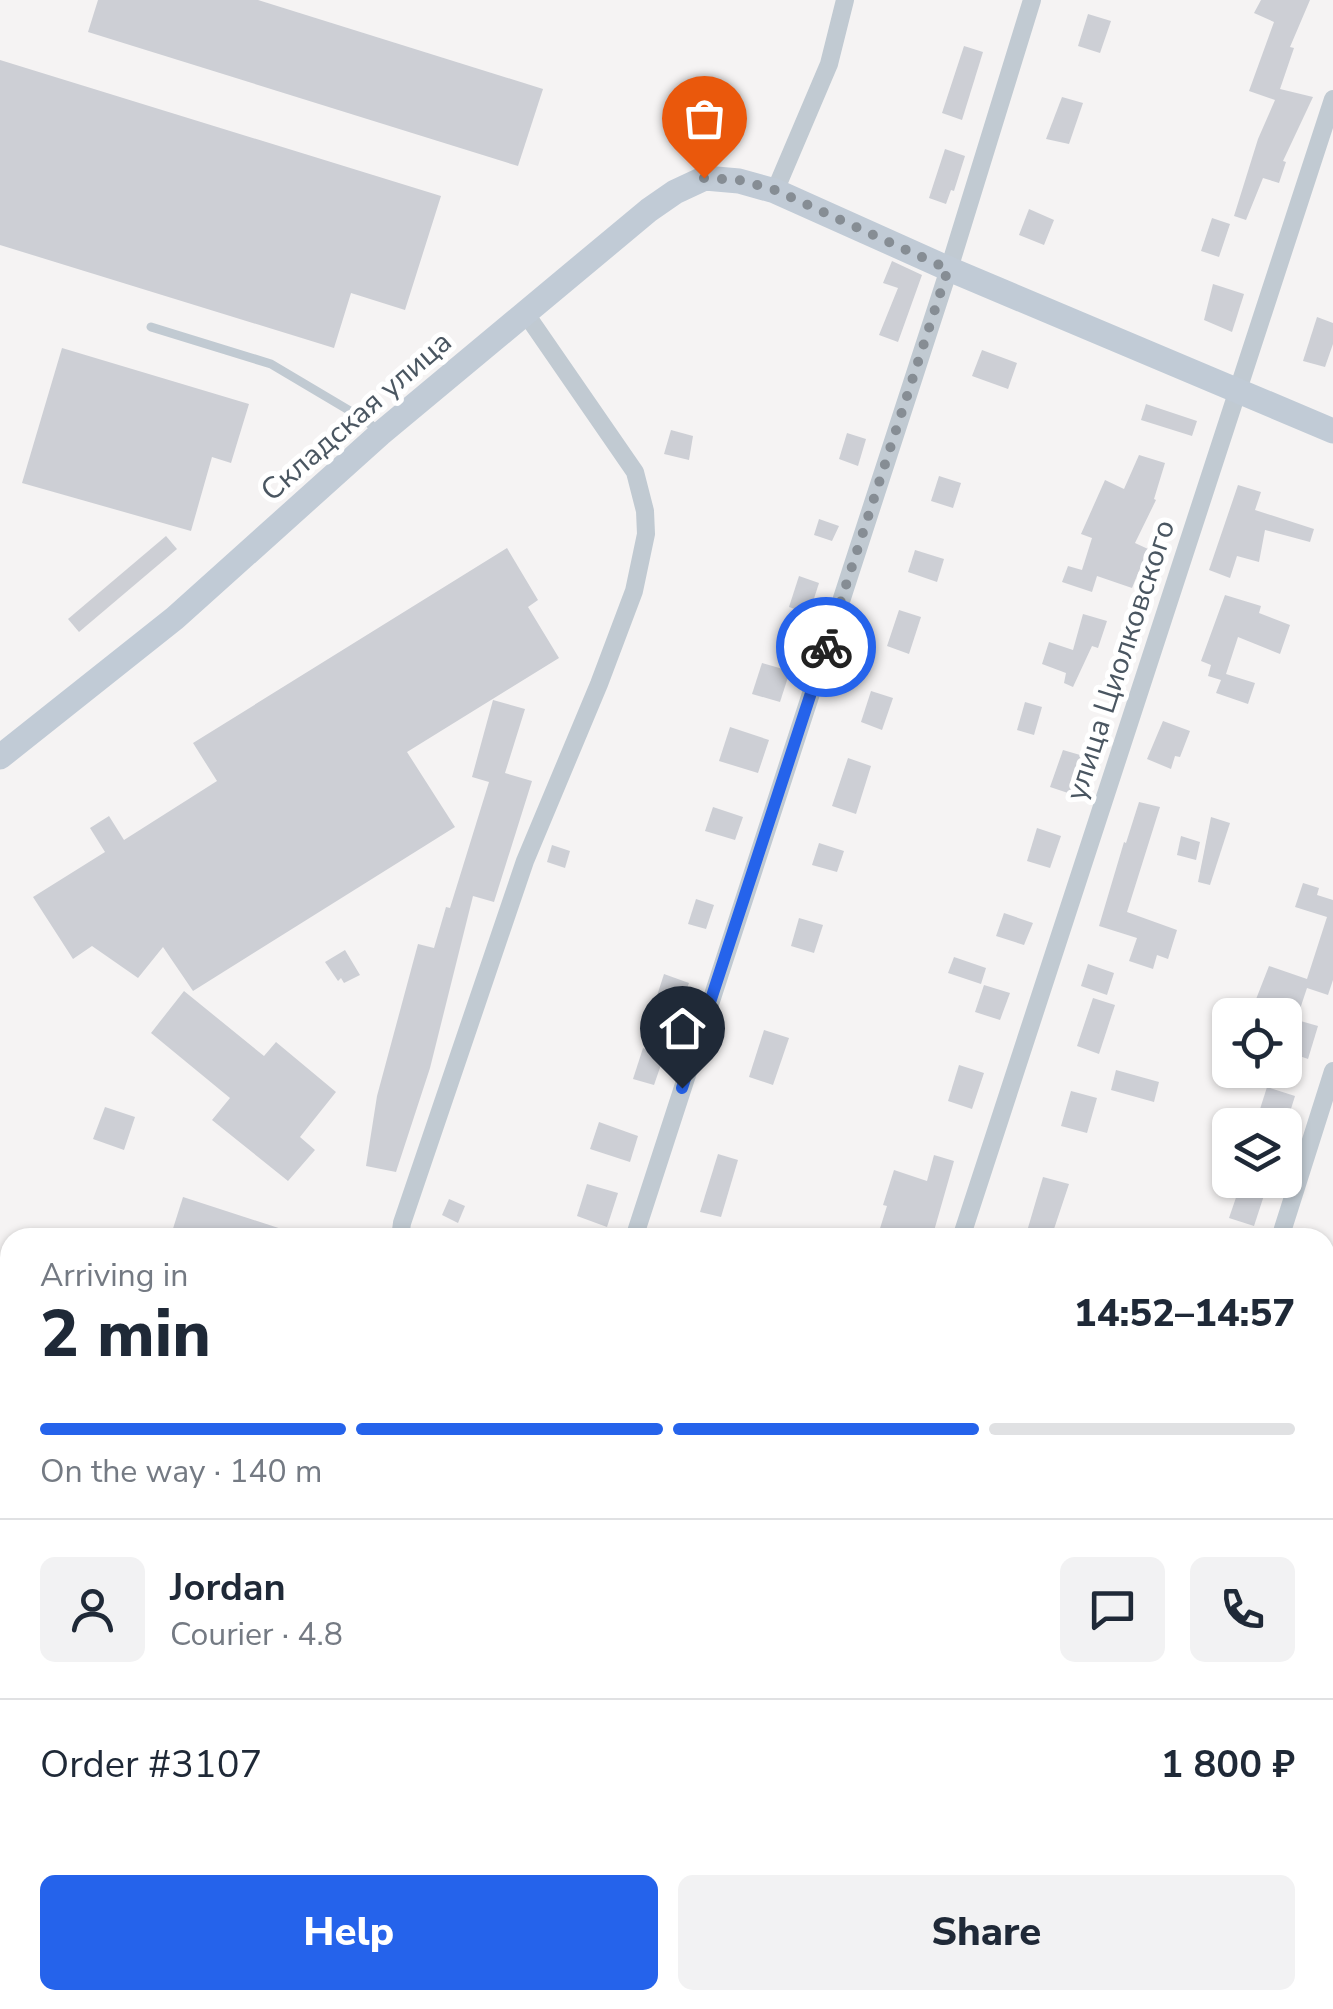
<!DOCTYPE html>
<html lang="en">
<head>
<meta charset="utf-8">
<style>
  :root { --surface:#fff; --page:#f2f2f3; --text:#1f2937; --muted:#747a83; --line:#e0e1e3; --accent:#2563eb }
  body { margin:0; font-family:"Nunito Sans",sans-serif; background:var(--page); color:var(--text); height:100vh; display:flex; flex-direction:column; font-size:38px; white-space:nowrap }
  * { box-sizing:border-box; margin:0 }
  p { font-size:32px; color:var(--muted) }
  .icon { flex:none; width:55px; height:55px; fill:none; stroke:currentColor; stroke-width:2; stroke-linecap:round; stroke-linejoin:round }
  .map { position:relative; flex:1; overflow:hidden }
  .sheet { position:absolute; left:0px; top:1228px; width:1335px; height:782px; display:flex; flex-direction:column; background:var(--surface); border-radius:30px 30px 0 0; box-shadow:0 2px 8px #0004 }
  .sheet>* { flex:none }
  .controls { position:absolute; left:1212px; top:998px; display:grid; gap:20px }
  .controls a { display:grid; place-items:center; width:90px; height:90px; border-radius:15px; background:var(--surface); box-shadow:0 2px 8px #0004; font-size:50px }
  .pin { position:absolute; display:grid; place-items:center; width:85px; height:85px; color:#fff; margin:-102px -42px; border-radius:50% 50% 50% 0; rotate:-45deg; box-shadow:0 0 10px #0007 }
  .pin .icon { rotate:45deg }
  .courier { position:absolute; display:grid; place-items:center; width:100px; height:100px; margin:-50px; border:8px solid #2563eb; border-radius:50%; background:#fff; color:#222; box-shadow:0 2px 12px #0007 }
  .summary em { font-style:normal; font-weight:800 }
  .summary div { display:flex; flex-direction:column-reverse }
  .summary { display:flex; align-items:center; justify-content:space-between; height:170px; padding:0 40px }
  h1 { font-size:65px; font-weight:800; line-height:75px }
  .bar { display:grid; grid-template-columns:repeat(4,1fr); gap:15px 10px; align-content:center; height:120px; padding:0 40px }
  .bar i { height:12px; border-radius:8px; background:var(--line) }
  .bar .on { background:var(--accent) }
  .bar p { grid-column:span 4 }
  .line { display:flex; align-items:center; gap:25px; padding:0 40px; border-top:2px solid var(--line) }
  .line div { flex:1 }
  .round { display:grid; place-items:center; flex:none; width:105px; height:105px; border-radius:15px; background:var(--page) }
  .cta { display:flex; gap:20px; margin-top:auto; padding:20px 40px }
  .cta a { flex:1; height:115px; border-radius:15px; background:var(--accent); color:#fff; font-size:40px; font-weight:800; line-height:115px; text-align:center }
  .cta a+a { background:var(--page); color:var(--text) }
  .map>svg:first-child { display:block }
  .building { fill:#cdcfd5 }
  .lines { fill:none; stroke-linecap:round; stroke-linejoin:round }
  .lane { stroke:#c1cad2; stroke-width:9 }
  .street { stroke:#c1cad2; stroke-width:18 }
  .secondary { stroke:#c1cbd6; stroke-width:25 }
  .done { stroke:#868d94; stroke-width:10; stroke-dasharray:0 18 }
  .route { stroke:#2563eb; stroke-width:12 }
  .labels { text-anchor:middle; stroke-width:10; stroke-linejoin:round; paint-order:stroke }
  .street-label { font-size:30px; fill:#4a5661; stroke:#fff }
</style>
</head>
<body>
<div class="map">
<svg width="1333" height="2009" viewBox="0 0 1333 2009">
  <rect width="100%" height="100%" fill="#f5f3f3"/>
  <g class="building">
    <path d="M98 0H258L543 89 518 166 88 32Z"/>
    <path d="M1261 0H1310L1290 47 1294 48 1280 89 1313 97 1283 161 1286 162 1279 183 1263 178 1246 220 1234 216 1258 139 1275 100 1249 91 1274 22 1254 13Z"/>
    <path d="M1088 14 1111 21 1100 53 1078 46Z"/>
    <path d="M964 46 983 52 962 120 942 113Z"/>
    <path d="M0 60 441 196 405 310 351 293 334 348 0 245Z"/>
    <path d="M1062 97 1083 103 1069 144 1046 139Z"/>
    <path d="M945 149 965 156 954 191 951 190 946 204 929 198Z"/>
    <path d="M1029 209 1054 220 1044 245 1019 235Z"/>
    <path d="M1212 218 1230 224 1219 257 1201 251Z"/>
    <path d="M892 261 922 275 898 342 879 335 898 288 883 283Z"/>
    <path d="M1213 284 1244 294 1232 332 1204 320Z"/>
    <path d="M1317 317 1333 323V344L1325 367 1303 361Z"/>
    <path d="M62 348 249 404 231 463 212 457 191 531 22 483Z"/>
    <path d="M982 350 1017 363 1008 389 972 376Z"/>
    <path d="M1146 404 1197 421 1192 436 1141 420Z"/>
    <path d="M671 430 693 436 689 460 664 454Z"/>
    <path d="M847 433 866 439 858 466 839 459Z"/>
    <path d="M1139 455 1165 463 1154 499 1156 500 1135 543 1148 549 1132 588 1097 576 1092 592 1062 582 1068 566 1082 570 1092 538 1081 534 1105 480 1124 489Z"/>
    <path d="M939 476 961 483 953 508 931 501Z"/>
    <path d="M1238 485 1261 492 1255 510 1314 529 1310 542 1265 530 1259 562 1237 556 1230 578 1209 570Z"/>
    <path d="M819 519 839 526 832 541 814 535Z"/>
    <path d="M166 536 177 549 79 632 68 619Z"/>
    <path d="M507 548 538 600 528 607 559 658 407 752 455 827 193 991 163 947 138 978 92 946 73 959 33 897 105 852 90 828 109 816 124 840 217 781 193 743Z"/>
    <path d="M915 550 944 559 937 582 908 572Z"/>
    <path d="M799 576 819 583 809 614 789 607Z"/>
    <path d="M1225 595 1261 606 1259 613 1290 625 1280 654 1238 637 1226 674 1255 683 1248 704 1216 693 1221 680 1208 676 1211 665 1201 661Z"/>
    <path d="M899 610 921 617 909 654 887 646Z"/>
    <path d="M1083 614 1107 621 1098 648 1092 646 1073 687 1064 683 1066 673 1042 664 1049 642 1073 650Z"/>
    <path d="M762 663 790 671 780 702 752 694Z"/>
    <path d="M871 691 893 698 882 730 861 722Z"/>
    <path d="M493 700 525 709 505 773 532 781 494 902 473 896 430 1068 396 1172 366 1166 377 1096 418 944 434 948 446 907 450 908 489 782 472 777Z"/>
    <path d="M1025 702 1042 707 1034 735 1017 730Z"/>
    <path d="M1163 721 1190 731 1180 757 1175 756 1171 769 1147 759Z"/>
    <path d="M730 727 769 740 758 773 719 761Z"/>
    <path d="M1063 750 1087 757 1074 795 1050 787Z"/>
    <path d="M848 758 871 766 856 814 832 806Z"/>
    <path d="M1139 802 1160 807 1127 912 1177 930 1168 959 1157 955 1153 969 1129 961 1137 938 1099 926 1124 842 1126 843Z"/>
    <path d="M713 807 743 817 735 840 705 831Z"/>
    <path d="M1211 817 1230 823 1210 885 1198 882Z"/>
    <path d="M1037 828 1061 836 1050 868 1027 861Z"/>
    <path d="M1181 836 1200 842 1196 860 1177 855Z"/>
    <path d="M819 843 844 851 837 872 812 865Z"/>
    <path d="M552 845 570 851 565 868 547 862Z"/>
    <path d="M1303 883 1319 888 1317 895 1333 900V980L1328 995 1307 988 1298 1015H1262L1251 1012 1269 966 1307 979 1327 917 1295 907Z"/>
    <path d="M696 899 714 905 706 929 688 924Z"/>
    <path d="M1004 913 1033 923 1024 945 996 936Z"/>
    <path d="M799 918 823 925 814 953 791 946Z"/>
    <path d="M345 950 360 975 344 983 341 978 338 981 325 962Z"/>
    <path d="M954 957 986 968 981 984 948 973Z"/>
    <path d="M1088 964 1114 973 1107 995 1081 986Z"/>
    <path d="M664 974 689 983 679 1010 655 1002Z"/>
    <path d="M984 985 1010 993 1000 1020 975 1012Z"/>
    <path d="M184 991 264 1056 276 1042 336 1092 300 1137 315 1150 288 1181 212 1120 230 1098 151 1033Z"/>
    <path d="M1093 998 1115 1005 1099 1054 1077 1046Z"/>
    <path d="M1290 1018 1318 1026 1308 1059 1285 1051V1032Z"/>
    <path d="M764 1030 789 1038 773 1085 749 1077Z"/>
    <path d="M643 1048 664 1056 654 1085 633 1079Z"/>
    <path d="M959 1065 984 1073 972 1109 948 1101Z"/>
    <path d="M1116 1070 1159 1082 1154 1102 1111 1090Z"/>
    <path d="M1267 1087 1295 1096 1286 1125H1255Z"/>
    <path d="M1071 1091 1097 1098 1087 1133 1061 1126Z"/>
    <path d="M105 1107 135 1117 124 1150 93 1139Z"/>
    <path d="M599 1122 638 1136 630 1162 590 1149Z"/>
    <path d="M718 1154 738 1160 721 1217 700 1212Z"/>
    <path d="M934 1155 954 1161 932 1238H877L887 1206 883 1205 894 1170 927 1181Z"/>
    <path d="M1043 1177 1069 1184 1051 1238H1025Z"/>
    <path d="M1242 1180H1269L1254 1226 1229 1218Z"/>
    <path d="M587 1184 618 1193 607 1227 577 1216Z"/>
    <path d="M183 1197 297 1234 296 1238H170Z"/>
    <path d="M449 1199 465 1206 458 1223 442 1215Z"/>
  </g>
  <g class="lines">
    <path class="lane" d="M151 327 271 364 367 421 378 432"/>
    <g class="street">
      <path d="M775 191 829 64 845 0"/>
      <path d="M400 1238 402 1223 525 861 599 684 634 591 646 534 645 511 635 472 526 314"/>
      <path d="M634 1238 949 269 1032 0"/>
      <path d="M961 1238 1333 99"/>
      <path d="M1280 1238 1333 1071"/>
      <path d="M1325 1803 1333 1806"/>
      <path d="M717 2009 720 2000"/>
      <path d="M1036 2009 1039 2000"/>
    </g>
    <path class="secondary" d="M0 757 175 618 380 434 649 210 675 192 705 178 739 181 775 191 949 269 1333 431"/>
  </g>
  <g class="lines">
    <path class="done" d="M704 178 739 180 775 190 948 269 826 647"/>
    <path class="route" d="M682 1088 826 647"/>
  </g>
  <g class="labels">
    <g class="street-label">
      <text transform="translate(356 416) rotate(-41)" y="10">Складская улица</text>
      <text transform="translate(1120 660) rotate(-72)" y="10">улица Циолковского</text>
    </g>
  </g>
</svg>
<div class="controls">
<a><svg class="icon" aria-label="locate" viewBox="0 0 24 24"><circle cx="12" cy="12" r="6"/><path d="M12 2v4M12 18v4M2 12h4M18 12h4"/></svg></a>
<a><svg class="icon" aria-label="layers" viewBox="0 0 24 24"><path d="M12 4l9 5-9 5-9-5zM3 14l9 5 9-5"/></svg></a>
</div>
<div class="pin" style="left:704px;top:178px;background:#ea580c"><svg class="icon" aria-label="bag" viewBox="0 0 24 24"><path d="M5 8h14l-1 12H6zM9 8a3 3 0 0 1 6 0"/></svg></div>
<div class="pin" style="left:682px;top:1088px;background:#1f2937"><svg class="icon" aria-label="home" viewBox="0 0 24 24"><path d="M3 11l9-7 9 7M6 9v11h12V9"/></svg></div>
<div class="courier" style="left:826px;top:647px"><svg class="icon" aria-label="bike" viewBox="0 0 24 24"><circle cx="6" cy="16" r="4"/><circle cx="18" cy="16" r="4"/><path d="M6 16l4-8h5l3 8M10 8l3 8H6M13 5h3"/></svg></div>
<section class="sheet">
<div class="summary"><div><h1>2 min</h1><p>Arriving in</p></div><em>14:52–14:57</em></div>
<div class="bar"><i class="on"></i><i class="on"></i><i class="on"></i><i></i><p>On the way · 140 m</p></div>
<div class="line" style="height:180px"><a class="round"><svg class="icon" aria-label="person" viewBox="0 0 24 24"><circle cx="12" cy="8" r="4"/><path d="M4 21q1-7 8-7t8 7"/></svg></a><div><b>Jordan</b><p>Courier · 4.8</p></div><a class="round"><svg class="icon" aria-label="chat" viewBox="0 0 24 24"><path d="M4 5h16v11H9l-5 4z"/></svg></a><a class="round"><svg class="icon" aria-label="phone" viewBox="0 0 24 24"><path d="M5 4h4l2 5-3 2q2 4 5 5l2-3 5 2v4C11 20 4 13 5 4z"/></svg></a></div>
<div class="line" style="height:130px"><div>Order #3107</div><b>1 800 ₽</b></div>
<div class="cta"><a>Help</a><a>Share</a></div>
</section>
</div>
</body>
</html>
